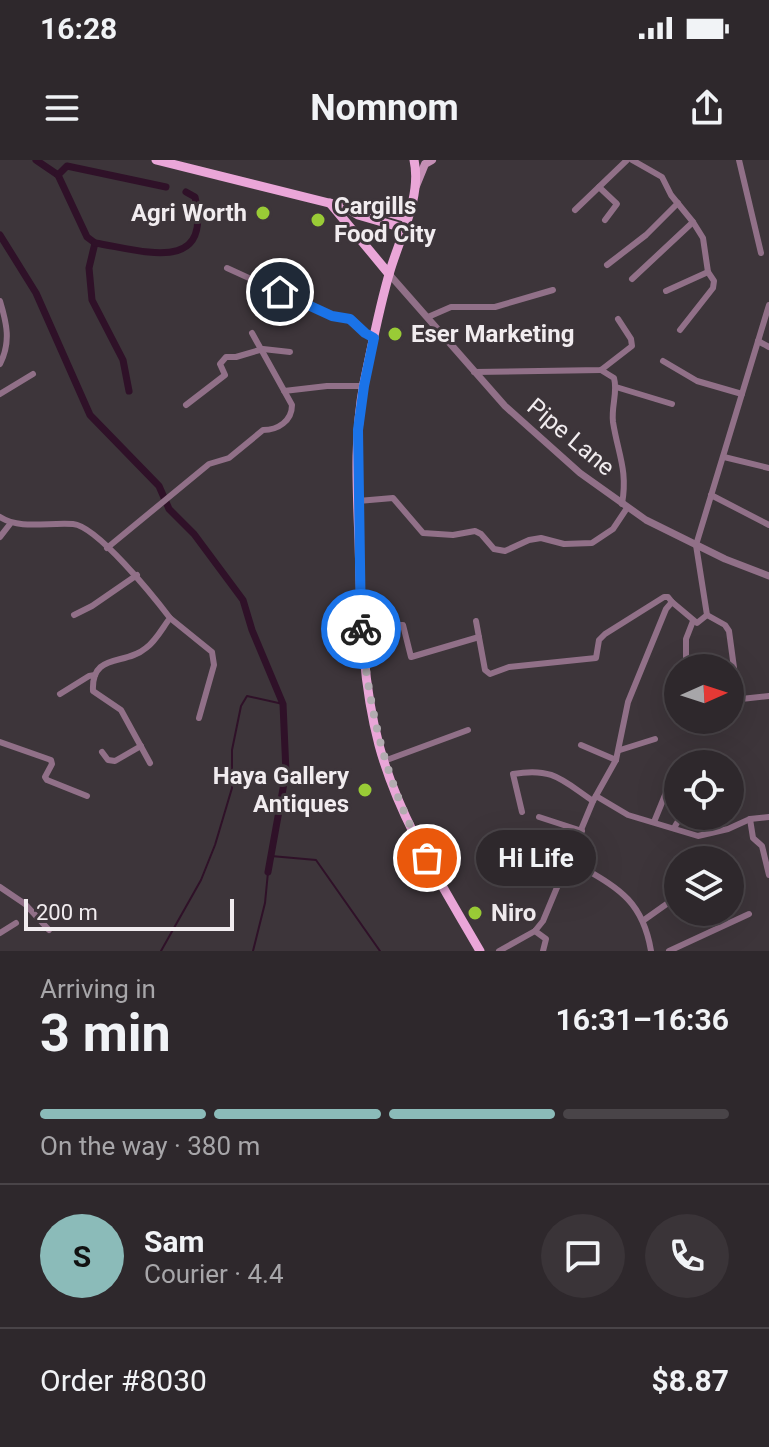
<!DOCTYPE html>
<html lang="en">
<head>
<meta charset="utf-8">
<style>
  :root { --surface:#2e282c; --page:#3a3438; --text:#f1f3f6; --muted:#a7a6a9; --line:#494448; --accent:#8bbbb9 }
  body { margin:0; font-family:Roboto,sans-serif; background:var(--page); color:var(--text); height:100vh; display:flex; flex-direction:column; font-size:30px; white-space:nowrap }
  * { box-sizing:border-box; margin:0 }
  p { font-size:26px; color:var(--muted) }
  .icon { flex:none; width:44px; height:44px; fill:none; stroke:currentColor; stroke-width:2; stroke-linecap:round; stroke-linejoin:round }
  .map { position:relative; height:791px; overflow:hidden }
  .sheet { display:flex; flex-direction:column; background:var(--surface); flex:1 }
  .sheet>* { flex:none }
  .needle { width:52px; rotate:87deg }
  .tools { position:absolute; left:664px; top:494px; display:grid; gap:16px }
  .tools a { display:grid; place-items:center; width:80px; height:80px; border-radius:50%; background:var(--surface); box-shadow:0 8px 32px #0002,0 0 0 2px var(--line); font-size:40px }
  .scale { position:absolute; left:24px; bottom:20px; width:210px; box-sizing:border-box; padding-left:8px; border:4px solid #f1ecef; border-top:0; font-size:22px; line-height:28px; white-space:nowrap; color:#f1ecef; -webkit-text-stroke:6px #3d353a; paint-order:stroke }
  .pin { position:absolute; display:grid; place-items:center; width:68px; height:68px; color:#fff; margin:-34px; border:4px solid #fff; border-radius:50%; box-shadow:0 2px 8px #0007 }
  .courier { position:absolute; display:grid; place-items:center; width:80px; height:80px; margin:-40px; border:6px solid #1a73e8; border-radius:50%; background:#fff; color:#222; box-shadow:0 2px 10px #0007 }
  .bubble { position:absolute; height:56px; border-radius:28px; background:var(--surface); box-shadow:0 8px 32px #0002,0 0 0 2px var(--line); font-size:26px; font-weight:700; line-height:56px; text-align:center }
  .head em { font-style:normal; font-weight:700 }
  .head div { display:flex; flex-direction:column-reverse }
  .head { display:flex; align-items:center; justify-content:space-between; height:136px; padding:0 40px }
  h1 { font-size:52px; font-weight:700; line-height:60px }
  .bar { display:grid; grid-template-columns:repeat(4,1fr); gap:12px 8px; align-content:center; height:96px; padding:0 40px }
  .bar i { height:10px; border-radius:6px; background:var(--line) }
  .bar .active { background:var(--accent) }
  .bar p { grid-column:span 4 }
  .line { display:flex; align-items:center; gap:20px; padding:0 40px; border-top:2px solid var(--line) }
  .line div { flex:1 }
  .round { display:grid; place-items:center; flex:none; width:84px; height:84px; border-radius:42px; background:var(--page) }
  .status { display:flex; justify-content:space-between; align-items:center; height:56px; padding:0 40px; background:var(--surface); direction:ltr }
  .status svg { height:22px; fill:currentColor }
  header { display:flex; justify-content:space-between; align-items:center; height:104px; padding:0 40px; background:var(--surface); font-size:36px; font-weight:700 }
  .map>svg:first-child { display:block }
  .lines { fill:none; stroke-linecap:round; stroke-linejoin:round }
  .stream { stroke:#2f1128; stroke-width:2 }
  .canal { stroke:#2f1128; stroke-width:7 }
  .minor { stroke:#917088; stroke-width:6 }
  .tertiary { stroke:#917088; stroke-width:7 }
  .secondary { stroke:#c48fb5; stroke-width:8 }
  .primary { stroke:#eaa6d8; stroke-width:9 }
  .done { stroke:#b2acb0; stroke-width:8; stroke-dasharray:0 14.4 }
  .route { stroke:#1a73e8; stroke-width:10 }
  .poi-dot { fill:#99cb36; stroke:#3d353a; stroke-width:3 }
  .labels { text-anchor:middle; stroke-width:6; stroke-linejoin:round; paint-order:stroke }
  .poi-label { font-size:24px; font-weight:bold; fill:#f1ecef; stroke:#3d353a; text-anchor:start }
  .street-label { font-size:24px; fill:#f1ecef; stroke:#3d353a }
</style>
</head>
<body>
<div class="status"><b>16:28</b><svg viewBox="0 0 49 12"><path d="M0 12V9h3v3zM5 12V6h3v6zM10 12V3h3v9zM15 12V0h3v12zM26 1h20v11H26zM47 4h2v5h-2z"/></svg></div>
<header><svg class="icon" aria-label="menu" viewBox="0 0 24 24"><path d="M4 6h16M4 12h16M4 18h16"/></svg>Nomnom<svg class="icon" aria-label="share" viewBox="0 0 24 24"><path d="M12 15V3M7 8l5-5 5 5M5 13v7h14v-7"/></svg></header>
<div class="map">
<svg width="769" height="791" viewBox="0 0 769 791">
  <rect width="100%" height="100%" fill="#3d353a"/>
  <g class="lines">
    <g class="stream">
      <path d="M271 696 316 700 380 791"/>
      <path d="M161 791 201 720 215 685 232 628V590L241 546 247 536 283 544"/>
      <path d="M253 791 265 743 268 712"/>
    </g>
    <g class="canal">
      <path d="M36 0 58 15 87 77 95 83 89 108 92 140 123 200 129 231"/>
      <path d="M58 15 67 6 166 27"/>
      <path d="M0 75 36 133 90 255 159 326 169 349 194 374 243 440 252 470 283 544 286 612 268 712"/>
      <path d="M95 83C141 90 213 116 195 37L186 32"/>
    </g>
    <g class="minor">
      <path d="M632 0 662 17 671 35 693 62 703 78 708 112 714 121 713 128 680 170"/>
      <path d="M739 0 761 93"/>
      <path d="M599 27 617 44 605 60"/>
      <path d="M575 50 627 0"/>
      <path d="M607 105 646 75 678 43"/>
      <path d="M227 108 332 156C351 156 358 170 374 177"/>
      <path d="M632 119 693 62"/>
      <path d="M666 131 708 112"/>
      <path d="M0 141C7 164 11 182 0 204"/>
      <path d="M428 157 451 147H495L553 130"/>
      <path d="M758 181 769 187"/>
      <path d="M663 201 697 221 742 234"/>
      <path d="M601 210 614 218C618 232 611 247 613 262 618 294 628 310 622 344"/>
      <path d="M474 212 601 210 632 186 631 179 618 159"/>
      <path d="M616 227 672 244"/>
      <path d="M284 231 327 226H364"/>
      <path d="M0 234 33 214"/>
      <path d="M186 245 225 215 220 204 226 197H236L263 189 290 192"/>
      <path d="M724 297 769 308"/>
      <path d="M711 335 769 365"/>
      <path d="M358 341 393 338 423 373 453 375 475 371 481 374 494 389 505 391 529 380 541 378 564 384 592 383 613 369 627 348"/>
      <path d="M0 357C20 370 49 362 73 364 97 366 154 437 170 458 163 467 156 481 146 488 125 506 91 492 93 531L121 550 150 603"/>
      <path d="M0 377 10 364"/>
      <path d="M107 388 209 304 229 298 263 270C278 270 292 261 292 245L252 173"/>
      <path d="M74 455 92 446 137 415"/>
      <path d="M707 455 725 465 729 471 737 530 741 539 769 536"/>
      <path d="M170 458 212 492 214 505 199 558"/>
      <path d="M476 461 485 510 490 514 509 507 596 498 599 480 605 474 664 437H668L672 442"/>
      <path d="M361 465H403L411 497 479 477"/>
      <path d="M686 508V479L693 461"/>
      <path d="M60 534 89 516 95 515"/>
      <path d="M0 582 51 600 52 604 45 617 47 620 87 636"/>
      <path d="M581 585 616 600"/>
      <path d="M620 590 655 579"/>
      <path d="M102 592 108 600 115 601 141 586"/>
      <path d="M384 601 468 570"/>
      <path d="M703 604 705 601"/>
      <path d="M596 636 628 655 698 676 728 669 750 659 769 657"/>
      <path d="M522 652 513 614C553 607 562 620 593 641"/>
      <path d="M539 657 582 671"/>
      <path d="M750 659 753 678 762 686 769 715"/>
      <path d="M654 662 672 618 678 614"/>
      <path d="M674 668 681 656"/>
      <path d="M570 700C613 726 642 736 651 791"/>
      <path d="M0 727 25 744 49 770"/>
      <path d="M644 760 668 743"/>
      <path d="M535 771 546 779 543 791"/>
      <path d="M0 773 16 763"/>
      <path d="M499 791 535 771 543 761 593 641 616 600 628 542 666 449 672 442 697 463 707 455 696 385 769 145"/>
      <path d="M669 791 749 754"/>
    </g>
    <path class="tertiary" d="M389 114 505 246 580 313 646 360 725 399 769 416"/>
    <path class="secondary" d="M416 26 425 4 432 0"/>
    <g class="primary">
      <path d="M156 0 345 47 358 55 403 68"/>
      <path d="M414 0C422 36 400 77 390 111 379 148 372 186 364 223 354 275 357 328 359 380 361 449 361 518 379 585 399 659 442 725 480 791"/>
      <path d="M330 43 389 114"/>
      <path d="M345 47 362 45 407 58"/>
    </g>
  </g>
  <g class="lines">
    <path class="done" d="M361 469C370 553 385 623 427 698"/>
    <path class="route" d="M280 132 332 156 350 159 365 173 374 178 364 226 358 270 361 469"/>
  </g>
  <g class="poi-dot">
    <circle cx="263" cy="53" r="8"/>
    <circle cx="318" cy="60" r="8"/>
    <circle cx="395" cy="174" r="8"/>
    <circle cx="365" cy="630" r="8"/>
    <circle cx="475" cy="753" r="8"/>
  </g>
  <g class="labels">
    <g class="poi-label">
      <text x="334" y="54">Cargills<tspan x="334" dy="28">Food City</tspan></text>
      <text x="247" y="61" text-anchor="end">Agri Worth</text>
      <text x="411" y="182">Eser Marketing</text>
      <text x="349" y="624" text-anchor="end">Haya Gallery<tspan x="349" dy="28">Antiques</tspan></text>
      <text x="491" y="761">Niro</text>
    </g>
    <g class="street-label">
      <text transform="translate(571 277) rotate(40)" y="8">Pipe Lane</text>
    </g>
  </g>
</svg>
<div class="tools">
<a><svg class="needle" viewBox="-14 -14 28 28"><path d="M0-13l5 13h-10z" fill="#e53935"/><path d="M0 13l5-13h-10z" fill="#a7a6a9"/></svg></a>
<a><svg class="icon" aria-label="locate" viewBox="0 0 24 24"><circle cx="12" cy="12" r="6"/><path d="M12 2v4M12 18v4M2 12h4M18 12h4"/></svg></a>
<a><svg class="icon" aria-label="layers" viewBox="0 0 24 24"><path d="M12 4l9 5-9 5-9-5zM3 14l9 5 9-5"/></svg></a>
</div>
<div class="scale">200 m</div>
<div class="pin" style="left:427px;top:698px;background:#ea580c"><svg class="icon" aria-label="bag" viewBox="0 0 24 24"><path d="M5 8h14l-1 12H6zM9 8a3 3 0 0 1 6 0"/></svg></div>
<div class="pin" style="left:280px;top:132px;background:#1f2937"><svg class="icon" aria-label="home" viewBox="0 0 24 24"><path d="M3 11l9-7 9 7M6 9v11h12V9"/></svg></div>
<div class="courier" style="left:361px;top:469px"><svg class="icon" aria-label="bike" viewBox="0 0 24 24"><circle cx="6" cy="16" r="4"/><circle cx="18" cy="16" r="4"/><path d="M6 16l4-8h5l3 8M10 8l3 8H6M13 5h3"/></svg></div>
<div class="bubble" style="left:476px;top:670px;width:120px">Hi Life</div>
</div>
<section class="sheet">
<div class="head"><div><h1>3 min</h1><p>Arriving in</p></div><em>16:31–16:36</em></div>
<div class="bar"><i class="active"></i><i class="active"></i><i class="active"></i><i></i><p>On the way · 380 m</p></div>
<div class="line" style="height:144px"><b class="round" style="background:var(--accent);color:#111">S</b><div><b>Sam</b><p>Courier · 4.4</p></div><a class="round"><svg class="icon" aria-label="chat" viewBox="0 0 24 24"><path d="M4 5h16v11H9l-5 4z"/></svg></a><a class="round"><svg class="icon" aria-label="phone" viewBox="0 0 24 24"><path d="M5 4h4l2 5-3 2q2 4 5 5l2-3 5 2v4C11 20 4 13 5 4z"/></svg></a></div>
<div class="line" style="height:104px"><div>Order #8030</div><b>$8.87</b></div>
</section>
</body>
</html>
